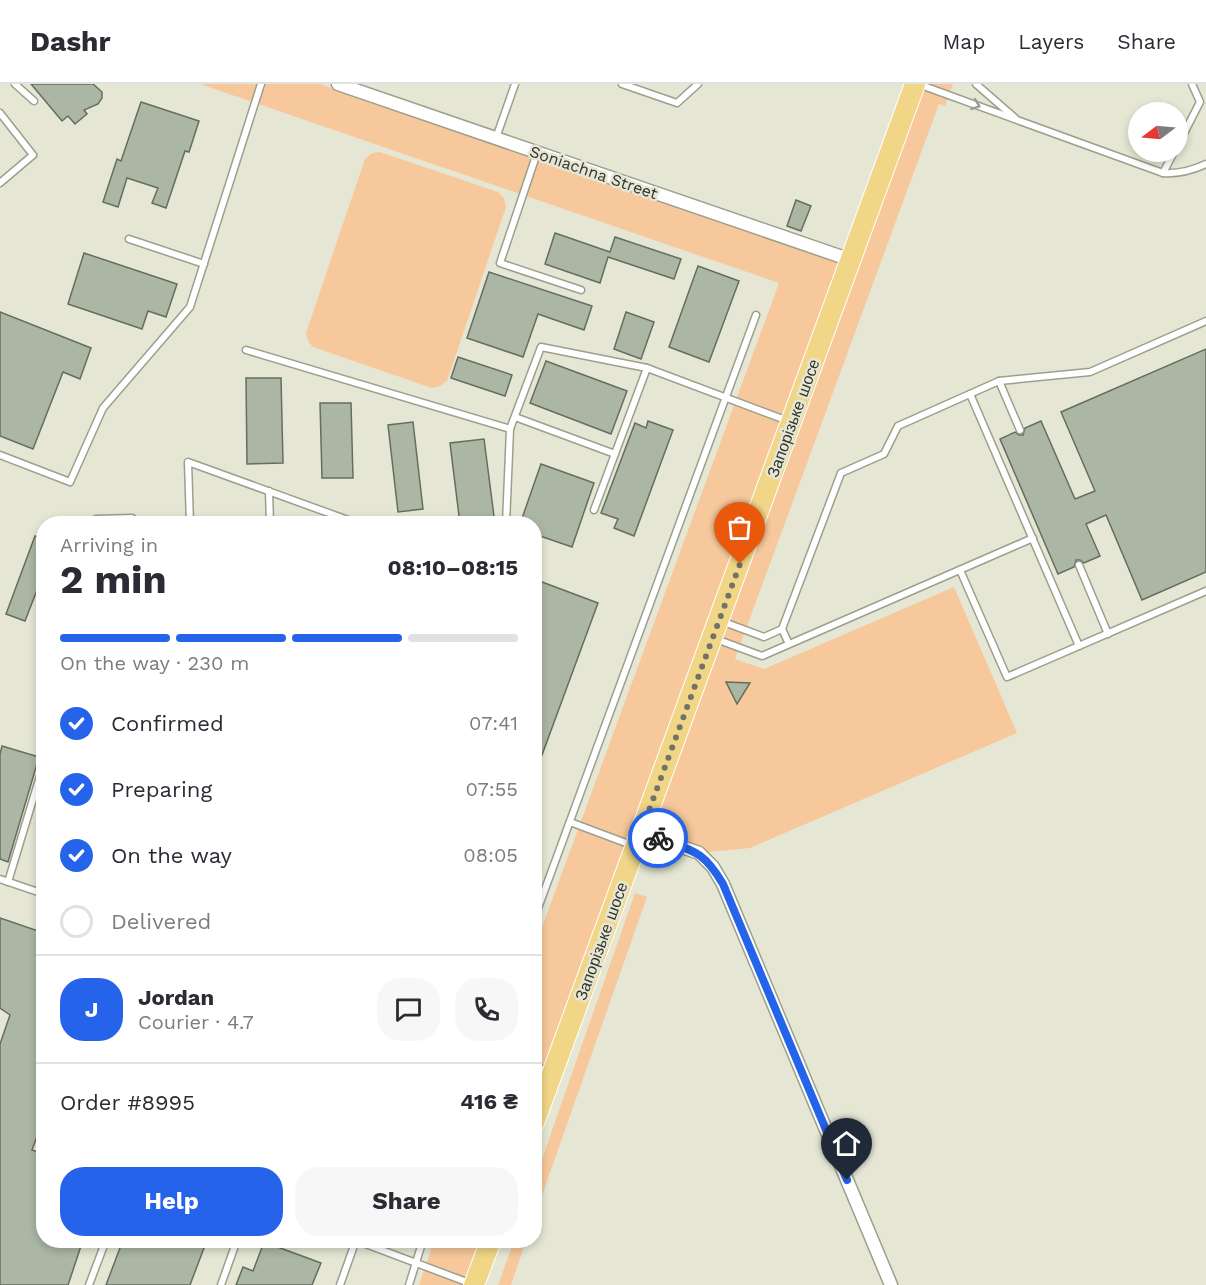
<!DOCTYPE html>
<html lang="en">
<head>
<meta charset="utf-8">
<style>
  :root { --surface:#fff; --page:#f7f7f7; --text:#2b2b33; --muted:#7c7c81; --line:#e1e1e2; --accent:#2563eb }
  body { margin:0; font-family:"Work Sans",sans-serif; background:var(--page); color:var(--text); height:100vh; display:flex; flex-direction:column; font-size:22px; white-space:nowrap }
  * { box-sizing:border-box; margin:0 }
  p { font-size:20px; color:var(--muted) }
  .icon { flex:none; width:33px; height:33px; fill:none; stroke:currentColor; stroke-width:2; stroke-linecap:round; stroke-linejoin:round }
  .map { position:relative; flex:1; overflow:hidden }
  .panel { position:absolute; left:36px; top:432px; width:506px; height:732px; display:flex; flex-direction:column; background:var(--surface); border-radius:24px; box-shadow:0 3px 9px #0003 }
  .panel>* { flex:none }
  .needle { width:39px; rotate:254deg }
  .fabs { position:absolute; left:1128px; top:18px; display:grid; gap:12px }
  .fabs a { display:grid; place-items:center; width:60px; height:60px; border-radius:50%; background:var(--surface); box-shadow:0 3px 9px #0003; font-size:30px }
  .pin { position:absolute; display:grid; place-items:center; width:51px; height:51px; color:#fff; margin:-62px -26px; border-radius:50% 50% 50% 0; rotate:-45deg; box-shadow:0 0 6px #0007 }
  .pin .icon { rotate:45deg }
  .courier { position:absolute; display:grid; place-items:center; width:60px; height:60px; margin:-30px; border:4px solid #2563eb; border-radius:50%; background:#fff; color:#222; box-shadow:0 2px 8px #0007 }
  .head em { font-style:normal; font-weight:700 }
  .head div { display:flex; flex-direction:column-reverse }
  .head { display:flex; align-items:center; justify-content:space-between; height:102px; padding:0 24px }
  h1 { font-size:39px; font-weight:700; line-height:45px }
  .bar { display:grid; grid-template-columns:repeat(4,1fr); gap:9px 6px; align-content:center; height:72px; padding:0 24px }
  .bar i { height:8px; border-radius:4px; background:var(--line) }
  .bar .selected { background:var(--accent) }
  .bar p { grid-column:span 4 }
  .line { display:flex; align-items:center; gap:15px; padding:0 24px; border-top:2px solid var(--line) }
  .line div { flex:1 }
  .round { display:grid; place-items:center; flex:none; width:63px; height:63px; border-radius:24px; background:var(--page) }
  ol { padding:0 24px; list-style:none }
  li { display:flex; align-items:center; gap:18px; height:66px }
  li p { margin-inline-start:auto }
  li .icon { padding:6px; border-radius:50%; background:var(--accent); color:#fff; stroke-width:4 }
  li:last-child { color:var(--muted) }
  li i { width:33px; height:33px; border:3px solid var(--line); border-radius:50% }
  .action { display:flex; gap:12px; margin-top:auto; padding:12px 24px }
  .action a { flex:1; height:69px; border-radius:24px; background:var(--accent); color:#fff; font-size:24px; font-weight:700; line-height:69px; text-align:center }
  .action a+a { background:var(--page); color:var(--text) }
  header { display:flex; align-items:center; gap:36px; box-sizing:border-box; height:84px; padding:0 30px; background:var(--surface); border-bottom:2px solid var(--line) }
  header strong { font-size:28px }
  nav { display:flex; gap:33px; margin-inline-start:auto; font-size:21px }
  .map>svg:first-child { display:block }
  .green { fill:#f7c89b }
  .building { fill:#abb6a5; stroke:#646e5f; stroke-width:1.5 }
  .lines { fill:none; stroke-linecap:round; stroke-linejoin:round }
  .lane-casing { stroke:#9d9f8d; stroke-width:9 }
  .street-casing { stroke:#9d9f8d; stroke-width:15 }
  .primary-casing { stroke:#fff; stroke-width:22 }
  .lane { stroke:#fff; stroke-width:6 }
  .street { stroke:#fff; stroke-width:12 }
  .primary { stroke:#f1d688; stroke-width:20 }
  .oneway { stroke:#9a9a96 }
  .done { stroke:#727367; stroke-width:6; stroke-dasharray:0 10.8 }
  .route { stroke:#2563eb; stroke-width:8 }
  .labels { text-anchor:middle; stroke-width:5; stroke-linejoin:round; paint-order:stroke }
  .street-label { font-size:16px; fill:#34342d; stroke:#e5e7d4 }
</style>
</head>
<body>
<header>
<strong>Dashr</strong>
<nav><a>Map</a><a>Layers</a><a>Share</a></nav>
</header>
<div class="map">
<svg width="1206" height="1201" viewBox="0 0 1206 1201">
  <rect width="100%" height="100%" fill="#e5e7d4"/>
  <g class="green">
    <path d="M200 0H320L842 179 534 1017V865L779 199Z"/>
    <path d="M924 0H953L945 22 939 20 735 575 764 585 954 503 1017 649 750 764 699 769 650 751Z"/>
    <path d="M380 68 498 108 504 114 506 123 447 297 440 302 432 304 313 263 308 257 306 249 365 75 372 69Z"/>
    <path d="M635 809 647 813 534 1134V1098Z"/>
    <path d="M434 1157H483L467 1201H419Z"/>
    <path d="M514 1157H526L511 1201H498Z"/>
  </g>
  <g class="building">
    <path d="M31 0H93L102 8V14L98 20 84 26 87 30 75 40 68 32 62 37Z"/>
    <path d="M141 18 199 37 189 68 185 67 166 124 152 119 158 104 127 94 118 123 103 118 117 75 121 77Z"/>
    <path d="M796 116 811 122 801 147 787 142Z"/>
    <path d="M555 149 610 168 615 153 681 175 674 195 608 173 600 199 545 180Z"/>
    <path d="M84 169 177 200 166 233 148 227 142 245 68 220Z"/>
    <path d="M698 182 739 197 709 278 669 263Z"/>
    <path d="M489 188 592 222 584 246 538 230 523 273 467 254Z"/>
    <path d="M0 228 91 264 80 295 63 288 33 365 0 352Z"/>
    <path d="M626 228 654 238 641 275 614 265Z"/>
    <path d="M1206 265V488L1142 516 1106 431 1086 440 1100 472 1084 479 1080 476H1076L1074 483 1058 490 1000 355 1015 348 1019 351H1023L1025 344 1041 337 1075 415 1095 407 1061 328Z"/>
    <path d="M458 273 512 291 505 312 451 294Z"/>
    <path d="M546 277 627 307 611 350 530 319Z"/>
    <path d="M246 294H281L283 379 247 380Z"/>
    <path d="M320 319H351L353 394H322Z"/>
    <path d="M648 337 673 346 634 452 614 444 618 435 601 429 635 339 646 344Z"/>
    <path d="M413 338 423 425 398 428 388 341Z"/>
    <path d="M484 355 495 440H460L450 359Z"/>
    <path d="M541 380 594 399 572 463 534 450V440H520Z"/>
    <path d="M35 452 44 455V488L25 537 6 530Z"/>
    <path d="M534 495 598 519 535 690 534 689Z"/>
    <path d="M726 598 750 599 737 620Z"/>
    <path d="M2 662 39 673 8 778 0 775V670Z"/>
    <path d="M0 834 44 849V1034L32 1066 44 1070V1156H83L68 1201H0V960L10 931 0 924Z"/>
    <path d="M123 1156H207L190 1201H106Z"/>
    <path d="M264 1158 321 1179 312 1201H236L243 1183 253 1187Z"/>
  </g>
  <g class="lines">
    <g class="lane-casing">
      <g id="lane">
        <path d="M15 0 34 17"/>
        <path d="M622 0 677 19 698 0"/>
        <path d="M918 0 1163 89C1179 90 1191 87 1206 80"/>
        <path d="M976 0 1015 34"/>
        <path d="M0 29 33 71 0 99"/>
        <path d="M496 54 515 0"/>
        <path d="M1178 61 1200 18 1192 0"/>
        <path d="M537 69 500 179 581 206"/>
        <path d="M1163 89 1174 68"/>
        <path d="M129 155 204 180"/>
        <path d="M246 266 510 345"/>
        <path d="M999 297 1020 346"/>
        <path d="M970 310 1079 562"/>
        <path d="M515 333 615 370"/>
        <path d="M0 371 70 398 103 324 190 223 261 0"/>
        <path d="M269 407 270 440"/>
        <path d="M594 426 647 284"/>
        <path d="M96 440V435L132 434 133 440"/>
        <path d="M190 440 188 378 359 440"/>
        <path d="M506 440 510 345 541 263 647 284 788 337"/>
        <path d="M1079 481 1108 550"/>
        <path d="M960 486 1007 593 1206 507"/>
        <path d="M721 537 764 553 782 545 841 389 884 370 898 342 999 297 1090 288 1206 237"/>
        <path d="M782 545 789 560"/>
        <path d="M716 555 762 572 1033 454"/>
        <path d="M570 738 634 762"/>
        <path d="M0 795 44 810"/>
        <path d="M8 798 44 679"/>
        <path d="M534 835 756 231"/>
        <path d="M534 982 550 988"/>
        <path d="M355 1156 472 1200"/>
        <path d="M89 1201 106 1156"/>
        <path d="M221 1201 237 1156"/>
        <path d="M340 1201 356 1156"/>
        <path d="M409 1201 423 1156"/>
      </g>
    </g>
    <g class="street-casing">
      <g id="street">
        <path d="M338 0 851 176"/>
        <path d="M641 748 699 769 713 783 723 800 891 1201"/>
      </g>
    </g>
    <g class="primary-casing">
      <g id="primary">
        <path d="M534 1039 915 0"/>
        <path d="M474 1201 491 1156"/>
      </g>
    </g>
    <use href="#lane" class="lane"/>
    <use href="#street" class="street"/>
    <use href="#primary" class="primary"/>
  </g>
  <defs><path id="oneway-chevron" d="M-2-3.5L2.5 0L-2 3.5" fill="none" stroke-width="1.6" stroke-linecap="round" stroke-linejoin="round" transform="scale(1.5)"/></defs>
  <use class="oneway" href="#oneway-chevron" transform="translate(976 21) rotate(20)"/>
  <g class="lines">
    <path class="done" d="M658 754 641 748 740 480"/>
    <path class="route" d="M658 754C693 767 703 766 723 800L847 1096"/>
  </g>
  <g class="labels">
    <g class="street-label">
      <text transform="translate(594 88) rotate(19)" y="6">Soniachna Street</text>
      <text transform="translate(793 334) rotate(-70)" y="6">Запорізьке шосе</text>
      <text transform="translate(601 857) rotate(-70)" y="6">Запорізьке шосе</text>
    </g>
  </g>
</svg>
<div class="fabs">
<a><svg class="needle" viewBox="-14 -14 28 28"><path d="M0-13l5 13h-10z" fill="#e53935"/><path d="M0 13l5-13h-10z" fill="#7c7c81"/></svg></a>
</div>
<div class="pin" style="left:740px;top:480px;background:#ea580c"><svg class="icon" aria-label="bag" viewBox="0 0 24 24"><path d="M5 8h14l-1 12H6zM9 8a3 3 0 0 1 6 0"/></svg></div>
<div class="pin" style="left:847px;top:1096px;background:#1f2937"><svg class="icon" aria-label="home" viewBox="0 0 24 24"><path d="M3 11l9-7 9 7M6 9v11h12V9"/></svg></div>
<div class="courier" style="left:658px;top:754px"><svg class="icon" aria-label="bike" viewBox="0 0 24 24"><circle cx="6" cy="16" r="4"/><circle cx="18" cy="16" r="4"/><path d="M6 16l4-8h5l3 8M10 8l3 8H6M13 5h3"/></svg></div>
<section class="panel">
<div class="head"><div><h1>2 min</h1><p>Arriving in</p></div><em>08:10–08:15</em></div>
<div class="bar"><i class="selected"></i><i class="selected"></i><i class="selected"></i><i></i><p>On the way · 230 m</p></div>
<ol>
<li><svg class="icon" aria-label="check" viewBox="0 0 24 24"><path d="M5 12l5 5 9-10"/></svg>Confirmed<p>07:41</p></li>
<li><svg class="icon" aria-label="check" viewBox="0 0 24 24"><path d="M5 12l5 5 9-10"/></svg>Preparing<p>07:55</p></li>
<li><svg class="icon" aria-label="check" viewBox="0 0 24 24"><path d="M5 12l5 5 9-10"/></svg>On the way<p>08:05</p></li>
<li><i></i>Delivered</li>
</ol>
<div class="line" style="height:108px"><b class="round" style="background:var(--accent);color:#fff">J</b><div><b>Jordan</b><p>Courier · 4.7</p></div><a class="round"><svg class="icon" aria-label="chat" viewBox="0 0 24 24"><path d="M4 5h16v11H9l-5 4z"/></svg></a><a class="round"><svg class="icon" aria-label="phone" viewBox="0 0 24 24"><path d="M5 4h4l2 5-3 2q2 4 5 5l2-3 5 2v4C11 20 4 13 5 4z"/></svg></a></div>
<div class="line" style="height:78px"><div>Order #8995</div><b>416 ₴</b></div>
<div class="action"><a>Help</a><a>Share</a></div>
</section>
</div>
</body>
</html>
